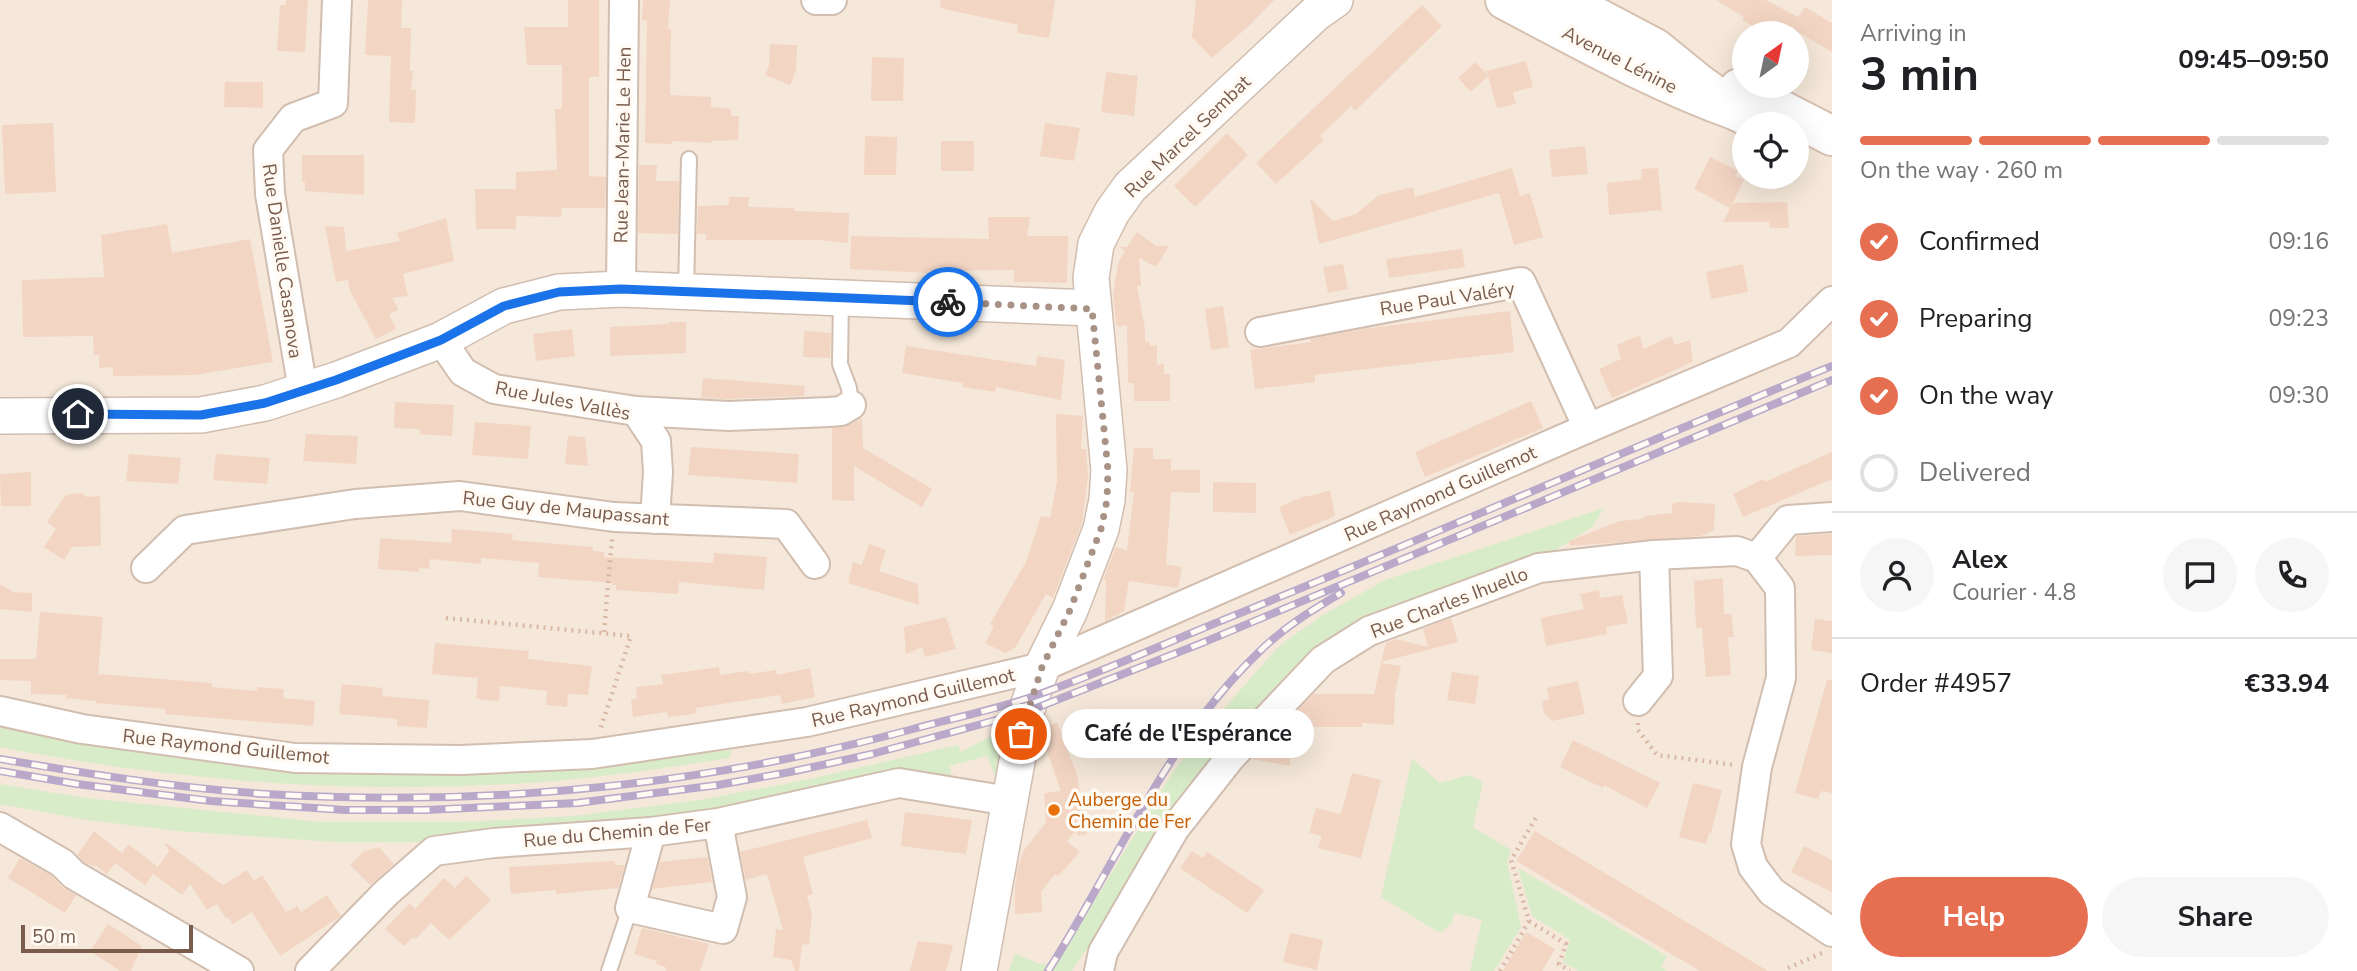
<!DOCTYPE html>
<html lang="en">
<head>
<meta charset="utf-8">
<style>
  :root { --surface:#fff; --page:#f6f6f6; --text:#202124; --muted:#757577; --line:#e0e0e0; --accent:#e76f51 }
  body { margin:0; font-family:"Nunito Sans",sans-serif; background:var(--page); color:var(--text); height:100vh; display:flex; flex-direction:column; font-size:26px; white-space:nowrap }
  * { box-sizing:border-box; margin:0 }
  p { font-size:23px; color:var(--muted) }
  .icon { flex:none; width:38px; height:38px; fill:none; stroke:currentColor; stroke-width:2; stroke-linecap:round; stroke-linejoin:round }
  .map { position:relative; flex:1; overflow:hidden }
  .panel { display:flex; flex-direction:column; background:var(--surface); width:525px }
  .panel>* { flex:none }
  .needle { width:46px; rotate:33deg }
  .fabs { position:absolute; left:1732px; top:21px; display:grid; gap:14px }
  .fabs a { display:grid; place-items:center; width:77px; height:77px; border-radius:50%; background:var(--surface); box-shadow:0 7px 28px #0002; font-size:35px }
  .scale { position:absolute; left:21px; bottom:18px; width:172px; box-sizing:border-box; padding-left:7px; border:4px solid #7a5c4d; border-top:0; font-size:19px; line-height:24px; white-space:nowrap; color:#7a5c4d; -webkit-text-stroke:5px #fffaf3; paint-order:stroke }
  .pin { position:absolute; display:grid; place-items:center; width:60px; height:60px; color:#fff; margin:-30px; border:4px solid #fff; border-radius:50%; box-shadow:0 2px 7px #0007 }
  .courier { position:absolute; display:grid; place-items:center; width:70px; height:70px; margin:-35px; border:5px solid #1a73e8; border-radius:50%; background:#fff; color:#222; box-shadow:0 2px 9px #0007 }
  .bubble { position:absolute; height:49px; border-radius:24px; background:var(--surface); box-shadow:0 7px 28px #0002; font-size:23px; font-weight:700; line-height:49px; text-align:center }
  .summary em { font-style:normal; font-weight:700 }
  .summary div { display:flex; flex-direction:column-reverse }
  .summary { display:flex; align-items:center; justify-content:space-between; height:119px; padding:0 28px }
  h1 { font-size:46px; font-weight:700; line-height:52px }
  .bar { display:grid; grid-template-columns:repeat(4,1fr); gap:10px 7px; align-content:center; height:84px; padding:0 28px }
  .bar i { height:9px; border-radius:5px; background:var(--line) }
  .bar .on { background:var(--accent) }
  .bar p { grid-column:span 4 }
  .line { display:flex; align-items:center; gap:18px; padding:0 28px; border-top:2px solid var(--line) }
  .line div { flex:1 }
  .round { display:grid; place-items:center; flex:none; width:74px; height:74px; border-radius:37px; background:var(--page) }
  ol { padding:0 28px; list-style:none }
  li { display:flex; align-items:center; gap:21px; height:77px }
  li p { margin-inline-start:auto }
  li .icon { padding:7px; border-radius:50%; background:var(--accent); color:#fff; stroke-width:4 }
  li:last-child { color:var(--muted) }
  li i { width:38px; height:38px; border:4px solid var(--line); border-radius:50% }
  .action { display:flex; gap:14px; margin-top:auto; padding:14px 28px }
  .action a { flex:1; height:80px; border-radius:42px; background:var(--accent); color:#fff; font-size:28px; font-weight:700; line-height:80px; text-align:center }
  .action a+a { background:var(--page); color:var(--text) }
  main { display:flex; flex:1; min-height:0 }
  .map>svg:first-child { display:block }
  .residential { fill:#f5e8da; fill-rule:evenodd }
  .green { fill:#d8ecc9 }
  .building { fill:#f3d5c3 }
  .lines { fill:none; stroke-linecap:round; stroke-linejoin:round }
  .service-casing { stroke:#d1beb0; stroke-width:18 }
  .minor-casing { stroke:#d1beb0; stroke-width:32 }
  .tertiary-casing { stroke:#d1beb0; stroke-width:38 }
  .secondary-casing { stroke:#d6c0b0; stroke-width:42 }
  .path { stroke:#d9b8a5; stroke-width:4.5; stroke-dasharray:2 5; stroke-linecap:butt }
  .service { stroke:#fff; stroke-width:14 }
  .minor { stroke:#fff; stroke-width:28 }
  .tertiary { stroke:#fff; stroke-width:35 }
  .secondary { stroke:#fff; stroke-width:38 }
  .rail-casing { stroke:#b9a8c9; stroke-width:8 }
  .rail { stroke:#fffaf3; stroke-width:5; stroke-dasharray:16; stroke-linecap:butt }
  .done { stroke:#a89285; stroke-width:7; stroke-dasharray:0 12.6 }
  .route { stroke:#1a73e8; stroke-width:9 }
  .food-dot { fill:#e8710a; stroke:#fffaf3; stroke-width:2.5 }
  .labels { text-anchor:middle; stroke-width:7; stroke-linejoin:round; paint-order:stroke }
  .street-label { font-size:19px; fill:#7a5c4d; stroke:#fffaf3 }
  .food-label { font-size:19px; fill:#c56008; stroke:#fffaf3; text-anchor:start }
</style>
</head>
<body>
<main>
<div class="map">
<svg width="1832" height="971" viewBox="0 0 1832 971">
  <rect width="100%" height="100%" fill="#fdf6ec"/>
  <path class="residential" d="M0 0H1832V971H0ZM1745 33H1797V86H1745ZM1745 124H1797V177H1745Z"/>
  <g class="green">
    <path d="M1604 508 1592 527 1554 551 1347 629 1311 654 1229 734 1072 971H1009L1015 953 1039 964 1057 963 1169 778 1198 738 1278 647 1321 616 1385 580Z"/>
    <path d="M0 723 158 754 325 773 443 774 553 770 733 750 729 758C672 767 614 776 555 781 370 796 182 783 0 747Z"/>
    <path d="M1001 731 996 779 987 756 950 766 951 777 943 778 901 769 784 795 740 809 428 842H334L178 831 87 820 0 804V784L85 798 322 822H464L573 816 700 800 805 780 958 745 961 752Z"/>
    <path d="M1412 759 1440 783 1468 775 1483 782 1473 827 1511 850 1507 862 1521 927 1494 971H1470L1482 920 1454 913 1452 923 1440 933 1381 897Z"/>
    <path d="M1518 868 1667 956 1661 967 1668 971H1579L1563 962 1570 940 1532 916Z"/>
  </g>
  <g class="building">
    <path d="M286 0H308L305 52 277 51 280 5H286Z"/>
    <path d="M368 0H402L401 28H411L410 71H413L411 90H416L415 123 389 122 391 56 365 55Z"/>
    <path d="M568 0H599V77H589V176L606 177 605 208H562L561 217 516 216V229H476L475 189H516V172L557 170 555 109H561L562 107V65H527L524 27H568Z"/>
    <path d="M643 0H670L668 29H671L670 95 711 97V107L731 109V116H739L738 140 712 141V143L672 141V144L645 143 647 21 642 20Z"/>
    <path d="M941 0H1055L1049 38 1017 33 1018 25 940 8Z"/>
    <path d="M1196 0H1274L1250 25 1212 58 1192 37Z"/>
    <path d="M1716 0H1766L1798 17 1805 7 1832 23V52L1800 33H1766L1742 20 1744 17Z"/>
    <path d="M1422 5 1442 26 1355 111 1351 106 1320 136 1324 140 1276 184 1256 163Z"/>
    <path d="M770 44 797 45 796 70 790 85 765 75 769 65Z"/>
    <path d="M872 57 904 58 903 101H871Z"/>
    <path d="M1526 61 1533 87 1513 92 1516 104 1497 108 1488 76 1471 92 1458 78 1475 62 1488 75 1486 71Z"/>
    <path d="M1106 72 1138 76 1134 116 1101 112Z"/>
    <path d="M225 82H263V108L224 107Z"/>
    <path d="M53 123 56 192 5 194 2 125Z"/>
    <path d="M1045 123 1080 128 1074 161 1040 156Z"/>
    <path d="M1227 133 1248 155 1195 207 1174 186Z"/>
    <path d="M865 136 897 137 896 175H864Z"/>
    <rect x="941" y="141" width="33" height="30"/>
    <path d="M1585 146 1588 174 1552 177 1549 150Z"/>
    <path d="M302 155H364V195L305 191V182H302Z"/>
    <path d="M1710 157 1738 171 1735 176 1744 180 1730 208 1694 189Z"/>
    <path d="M639 165H657L656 181H679L678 234 638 233Z"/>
    <path d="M1512 168 1520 196 1530 193 1543 237 1514 245 1499 193 1319 244 1310 198 1333 221 1356 214 1379 195 1413 187 1415 197Z"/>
    <path d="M1658 168 1662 210 1609 215 1607 183 1642 179 1641 169Z"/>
    <path d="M729 197H749L748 207 794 208V211L849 213 848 243 818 240H706V234H697L698 206 729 205Z"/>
    <path d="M1787 202 1789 228H1770L1769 222H1723L1733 203Z"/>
    <path d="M988 217H1030L1027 236H1068L1067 283 1014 282V270L927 271V273L850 269 851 236 989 239Z"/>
    <path d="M446 218 454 261 403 274 408 296 392 298 399 310 389 314 396 329 376 339 350 291 348 280 336 282 325 226 344 227 346 251 400 241 397 233Z"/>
    <path d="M167 224 172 253 250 239 273 362 196 375 113 376V367L99 368V355H94L93 336 23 337 22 280 104 277 101 235Z"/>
    <path d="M1137 232 1156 246H1169L1156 267 1139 258 1141 286H1137L1145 329V342L1149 341 1150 346 1157 345V365L1164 364V374H1170V401H1134V383H1128L1127 325 1118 327 1116 324 1113 295 1118 263 1125 251 1119 247H1127Z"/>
    <path d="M1462 249 1465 267 1389 278 1386 259Z"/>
    <path d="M1343 264 1348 289 1328 293 1323 267Z"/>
    <path d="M1743 264 1748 292 1711 299 1706 272Z"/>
    <path d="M1223 306 1229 347 1211 350 1205 309Z"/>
    <path d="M1510 311 1514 352 1315 375V382L1255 389 1250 350 1311 342 1310 339 1370 328Z"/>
    <path d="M669 322H686V353L610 356V327L669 324Z"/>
    <path d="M572 329 575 356 536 361 533 334Z"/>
    <path d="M804 331 831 333 830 358 803 357Z"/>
    <path d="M1640 335 1643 349 1671 336 1675 345 1690 340 1693 362 1612 398 1599 369 1621 359 1617 345Z"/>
    <path d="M906 346 1036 366 1037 356 1065 360 1061 400 996 387 995 392 963 387V383L902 373Z"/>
    <path d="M703 378 805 386 804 396 729 399 701 398Z"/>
    <path d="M1531 401 1543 428 1425 477 1415 452Z"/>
    <path d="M395 402 454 405 452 436 419 434 420 429 394 428Z"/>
    <path d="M1056 414 1083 416 1081 449H1086L1088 477 1082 523 1053 598 1046 594 1015 648 1005 653 985 643 994 626 990 624 1026 562 1041 516 1050 518 1057 482Z"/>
    <path d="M862 418 863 448 932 489 922 507 854 466V501L832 500V428L849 425Z"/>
    <path d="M475 422 531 426 528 459 472 455Z"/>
    <path d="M306 434 358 436 356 464 303 461Z"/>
    <path d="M568 436 585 437 588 466 565 464Z"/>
    <path d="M691 447 799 454 797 483 688 475Z"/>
    <path d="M1134 448H1153V459H1171V470H1200V493L1171 492 1166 564 1182 567 1178 588 1129 581 1124 611 1105 621 1106 580H1103L1116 547 1127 551 1134 492H1130Z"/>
    <path d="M1832 452V479L1743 517 1733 494 1763 479 1765 482Z"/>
    <path d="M129 454 181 458 178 484 126 481Z"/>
    <path d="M216 454 270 458 267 484 213 480Z"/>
    <path d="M31 472V506H1L0 474Z"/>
    <path d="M1213 482 1256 483V513L1213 512Z"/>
    <path d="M1330 490 1335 516 1290 535 1279 507 1307 495 1308 497Z"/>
    <path d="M81 493 87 497 100 496 101 546 72 547 64 560 44 547 56 529 47 522 66 495Z"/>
    <path d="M1677 502 1715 504 1714 530 1701 536 1570 546 1569 541 1620 521 1643 519 1644 516 1672 513V504Z"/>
    <path d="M452 529 513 534 512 540 593 547V551L604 552V557L713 563 714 553 767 557 764 590 679 582 678 594 616 590V585H612L613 583 538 577 539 563 481 558V564L430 559 429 569 419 568V572L378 569 380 538 451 543Z"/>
    <path d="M1832 534V555L1795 556 1796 536Z"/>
    <path d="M869 544 886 550 879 571 918 584 919 605 848 583 853 562 862 565Z"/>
    <path d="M1723 578 1724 614H1731L1734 637H1728L1731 675 1706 677 1702 628H1696L1694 581Z"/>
    <path d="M0 584 13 592 32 593V612L0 609Z"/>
    <path d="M1599 590 1600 598 1622 595 1628 623 1606 627 1607 634 1546 646 1541 618 1584 609 1580 594Z"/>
    <path d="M40 612 103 617 98 674 212 683V687L257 691V687L284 689 283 698 315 701 313 726 165 714V709L96 703V701L66 698 67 695 31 694V681L0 680V659H36Z"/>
    <path d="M946 617 956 649 925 657 922 647 906 654 904 627Z"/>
    <path d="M1451 618 1458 642 1381 662 1386 643 1396 639 1428 647 1423 629Z"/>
    <path d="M1815 619 1832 621V653L1811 650Z"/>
    <path d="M435 643 529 651 528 659 592 666 588 695 568 694 567 707 557 706 546 705 547 691 500 686 499 701 476 699 478 678 432 674Z"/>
    <path d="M1381 663 1401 666 1395 693 1394 725 1362 723V727H1282L1313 694H1374Z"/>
    <path d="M719 667 720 675 748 671 749 674 776 670 777 675 810 668 815 697 782 704 780 695 696 708 697 713 686 715 668 717 667 712 633 717 631 700 637 698 636 687 663 684 661 675Z"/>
    <path d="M1452 672 1479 676 1475 704 1447 700Z"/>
    <path d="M1827 680H1832V793L1821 791 1818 799 1795 793Z"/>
    <path d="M1578 681 1585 714 1552 721 1544 713 1542 701 1549 700 1547 688Z"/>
    <path d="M342 684 383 688 382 696 429 700 427 728 397 726V719L339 714Z"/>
    <path d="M1057 722 1077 775 1087 834 1078 836 1076 830 1067 841 1080 852 1058 876 1055 874 1041 892 1042 912 1015 914V887L1018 866 1024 850 1046 822 1044 793 1061 791 1042 737 1044 728Z"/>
    <path d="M1573 740 1660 783 1647 808 1604 785 1603 788 1560 767Z"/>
    <path d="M1265 745 1291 748 1290 766 1252 759Z"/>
    <path d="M1352 773 1381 780 1361 858 1318 848 1322 836 1309 833 1316 808 1341 814Z"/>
    <path d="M1693 783 1722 790 1711 833H1709L1706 844 1679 837Z"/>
    <path d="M905 812 972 820 966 854 901 846Z"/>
    <path d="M867 820 872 838 803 857 813 894 807 896 812 914 809 945 802 944 799 971H795L791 960 773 957 776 929 783 930 767 874 746 880 740 852Z"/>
    <path d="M94 831 122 853 128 844 158 867 145 885 115 863 107 874 95 865 94 867 84 862 77 855Z"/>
    <path d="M1535 831 1768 971H1700L1516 861Z"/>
    <path d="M166 843 223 885 247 870 254 881 262 875 286 912 297 906 301 912 327 895 341 916 280 956 252 912 233 924 228 917 226 919 217 904 207 910 190 884 182 895 153 874 169 851 165 844Z"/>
    <path d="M1804 846 1832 860V892L1791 872Z"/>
    <path d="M379 847 394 864 370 885 350 865 363 852Z"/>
    <path d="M1192 851 1203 858 1207 852 1264 890 1247 913 1180 868Z"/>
    <path d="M707 857 712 882 652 889 660 862Z"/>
    <path d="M20 858 52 876 62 887 76 895 65 913 8 878Z"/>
    <path d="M615 861V865H625L618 888 556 894V890L511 894 509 867Z"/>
    <path d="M466 876 491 900 449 940 431 923 416 939 413 937 404 946 385 929 410 903 415 909 444 878 455 888Z"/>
    <path d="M108 924 142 946 131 971H120L90 951Z"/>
    <path d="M642 928 709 944 700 971H666L667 968 656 964 657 961 634 954Z"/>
    <path d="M1526 932 1555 949 1542 971H1503Z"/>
    <path d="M1290 933 1323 940 1317 970 1283 962Z"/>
    <path d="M918 941 953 945 946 971H910Z"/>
  </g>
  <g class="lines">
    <g class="service-casing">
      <g id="service">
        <path d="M686 291 689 159"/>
        <path d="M841 299 840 364 849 388 851 405"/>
        <path d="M609 971 630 908"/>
      </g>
    </g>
    <g class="minor-casing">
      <g id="minor">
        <path d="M816 0H832"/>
        <path d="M621 289 624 0"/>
        <path d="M1260 332 1521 282 1588 428"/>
        <path d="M441 340 463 372 494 389 636 411 656 441 658 472 655 519"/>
        <path d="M303 390 270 194 268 150 293 118 333 103 337 0"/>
        <path d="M636 411 729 416 829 412 841 411 851 405"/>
        <path d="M1832 517 1788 520 1757 558 1780 588 1781 678 1757 767 1746 844 1753 867 1772 892 1832 932"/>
        <path d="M146 568 185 530 355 504 460 496 614 517 786 524 815 564"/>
        <path d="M1638 701 1658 676 1654 555"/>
        <path d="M0 711 82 729 295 758 461 760 592 754 807 722 1042 667 1588 428 1789 343 1832 301"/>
        <path d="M0 827 62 863 74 875 239 971"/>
        <path d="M651 832 630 908 723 929 732 897 718 823"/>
        <path d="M310 971 386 893 434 851 494 843 651 832 718 823 899 783 1009 801"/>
        <path d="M1099 971 1103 952 1175 828 1230 758 1323 660 1369 631 1539 568 1654 555 1737 551 1757 558"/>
      </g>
    </g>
    <g class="tertiary-casing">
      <g id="tertiary">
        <path d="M0 416 201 415 265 403 336 380 441 340 504 306 559 292 621 289 1092 308"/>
        <path d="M979 971 1026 712 1042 667 1070 610 1101 529 1107 500 1109 470 1091 278 1096 244 1112 212 1130 187 1315 14 1335 0"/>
      </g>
    </g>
    <g class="secondary-casing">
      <g id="secondary">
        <path d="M1505 0C1581 40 1656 82 1737 111"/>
        <path d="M1564 0 1655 48 1698 83 1737 111 1762 124"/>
        <path d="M1739 88 1832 136"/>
      </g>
    </g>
    <g class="path">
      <path d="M446 618 631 636 600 730"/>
      <path d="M604 632 612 539"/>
      <path d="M1638 723V730L1657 755 1735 765"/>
      <path d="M1529 921 1566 944 1559 964 1570 971"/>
      <path d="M1788 968 1822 953"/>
      <path d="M1500 971 1529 921 1511 860 1537 816"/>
    </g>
    <use href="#service" class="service"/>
    <use href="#minor" class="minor"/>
    <use href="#tertiary" class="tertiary"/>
    <use href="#secondary" class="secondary"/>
    <g class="rail-casing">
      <g id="rail">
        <path d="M0 759C88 774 177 788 266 794 484 807 703 786 913 729 953 718 995 710 1034 696 1103 672 1170 641 1238 614 1437 533 1634 447 1832 366"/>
        <path d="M0 771 77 784 211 801 345 810H426L577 803 718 785 790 772 872 754 1026 712 1202 643 1832 380"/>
        <path d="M1048 971C1116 864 1166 741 1259 652 1283 628 1312 610 1341 593"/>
      </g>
    </g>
    <use href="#rail" class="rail"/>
  </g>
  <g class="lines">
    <path class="done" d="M948 302 1092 309 1108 470 1107 500 1101 529 1070 610 1042 667 1021 734"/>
    <path class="route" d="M78 414 201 415 265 403 336 380 441 340 504 306 559 292 621 289 948 302"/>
  </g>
  <circle class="food-dot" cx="1054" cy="810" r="7"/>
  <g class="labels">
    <g class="street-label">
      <text transform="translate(1620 59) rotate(27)" y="7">Avenue Lénine</text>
      <text transform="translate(1187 136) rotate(-44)" y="7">Rue Marcel Sembat</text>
      <text transform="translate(622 145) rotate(-89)" y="7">Rue Jean-Marie Le Hen</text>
      <text transform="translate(283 261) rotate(82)" y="7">Rue Danielle Casanova</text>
      <text transform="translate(1447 298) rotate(-9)" y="7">Rue Paul Valéry</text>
      <text transform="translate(563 400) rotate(11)" y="7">Rue Jules Vallès</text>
      <text transform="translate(1440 493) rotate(-24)" y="7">Rue Raymond Guillemot</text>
      <text transform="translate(566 508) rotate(6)" y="7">Rue Guy de Maupassant</text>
      <text transform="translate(1449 602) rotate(-21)" y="7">Rue Charles Ihuello</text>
      <text transform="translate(913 697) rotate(-13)" y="7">Rue Raymond Guillemot</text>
      <text transform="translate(226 746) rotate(6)" y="7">Rue Raymond Guillemot</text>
      <text transform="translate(617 832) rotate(-5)" y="7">Rue du Chemin de Fer</text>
    </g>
    <g class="food-label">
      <text x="1068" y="806">Auberge du<tspan x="1068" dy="22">Chemin de Fer</tspan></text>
    </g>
  </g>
</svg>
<div class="fabs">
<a><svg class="needle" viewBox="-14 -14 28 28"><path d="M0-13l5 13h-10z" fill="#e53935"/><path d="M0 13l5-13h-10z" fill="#757577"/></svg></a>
<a><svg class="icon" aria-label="locate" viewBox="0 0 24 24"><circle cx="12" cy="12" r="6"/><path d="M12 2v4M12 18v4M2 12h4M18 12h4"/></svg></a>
</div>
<div class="scale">50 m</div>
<div class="pin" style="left:1021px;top:734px;background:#ea580c"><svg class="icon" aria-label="bag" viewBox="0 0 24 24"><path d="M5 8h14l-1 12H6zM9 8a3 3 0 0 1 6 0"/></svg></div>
<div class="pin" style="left:78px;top:414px;background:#1f2937"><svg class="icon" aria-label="home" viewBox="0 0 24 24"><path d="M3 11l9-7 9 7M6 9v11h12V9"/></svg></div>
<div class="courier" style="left:948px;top:302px"><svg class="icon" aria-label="bike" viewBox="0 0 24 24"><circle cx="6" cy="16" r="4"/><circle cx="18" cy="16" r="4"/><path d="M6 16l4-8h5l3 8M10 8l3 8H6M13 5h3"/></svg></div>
<div class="bubble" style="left:1062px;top:709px;width:252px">Café de l'Espérance</div>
</div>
<section class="panel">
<div class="summary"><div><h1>3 min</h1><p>Arriving in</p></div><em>09:45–09:50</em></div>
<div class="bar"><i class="on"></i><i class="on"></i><i class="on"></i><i></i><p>On the way · 260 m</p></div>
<ol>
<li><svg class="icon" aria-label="check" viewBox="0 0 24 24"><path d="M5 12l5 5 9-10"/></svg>Confirmed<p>09:16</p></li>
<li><svg class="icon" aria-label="check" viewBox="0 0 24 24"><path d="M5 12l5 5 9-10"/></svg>Preparing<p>09:23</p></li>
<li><svg class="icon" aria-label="check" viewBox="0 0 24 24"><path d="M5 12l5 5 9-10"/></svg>On the way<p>09:30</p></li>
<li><i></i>Delivered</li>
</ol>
<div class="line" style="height:126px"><a class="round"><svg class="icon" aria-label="person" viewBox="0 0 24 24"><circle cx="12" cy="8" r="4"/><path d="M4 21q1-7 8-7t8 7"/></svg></a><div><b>Alex</b><p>Courier · 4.8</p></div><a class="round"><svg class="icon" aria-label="chat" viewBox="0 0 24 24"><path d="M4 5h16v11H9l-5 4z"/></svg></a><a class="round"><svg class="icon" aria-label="phone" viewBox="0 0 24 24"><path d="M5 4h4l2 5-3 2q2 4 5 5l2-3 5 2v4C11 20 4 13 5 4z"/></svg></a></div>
<div class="line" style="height:91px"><div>Order #4957</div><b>€33.94</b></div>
<div class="action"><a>Help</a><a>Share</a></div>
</section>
</main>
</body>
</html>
